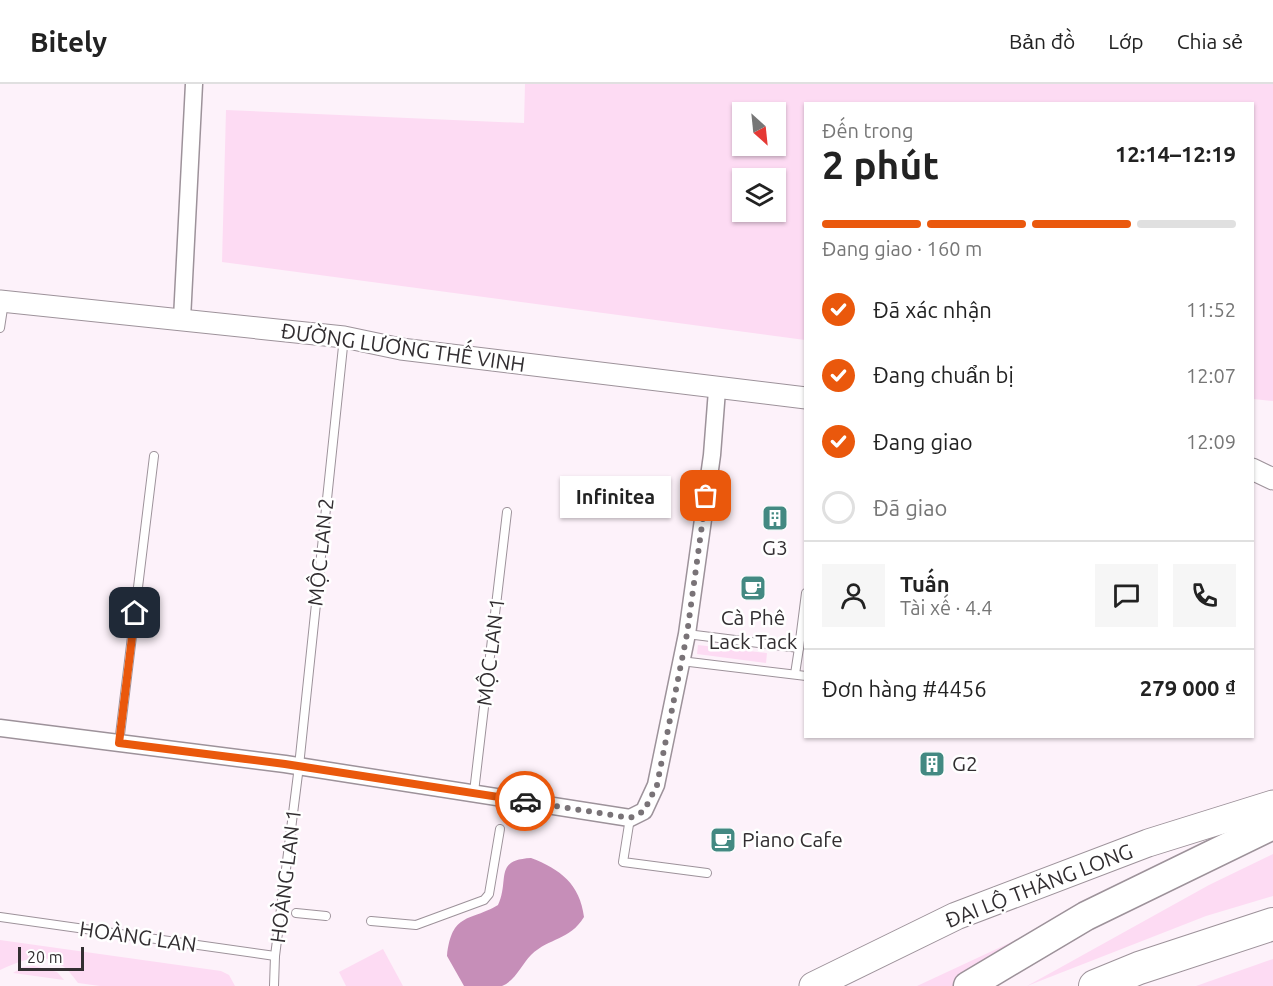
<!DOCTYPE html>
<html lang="vi">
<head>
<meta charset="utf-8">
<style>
  :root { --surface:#fff; --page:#f6f6f6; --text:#222; --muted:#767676; --line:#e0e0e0; --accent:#ea580c }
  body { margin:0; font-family:Ubuntu,sans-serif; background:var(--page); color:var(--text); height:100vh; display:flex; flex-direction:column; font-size:22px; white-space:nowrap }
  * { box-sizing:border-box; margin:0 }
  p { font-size:20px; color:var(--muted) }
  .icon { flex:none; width:33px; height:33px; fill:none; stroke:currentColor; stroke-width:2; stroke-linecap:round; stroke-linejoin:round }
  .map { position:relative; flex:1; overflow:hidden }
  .side { position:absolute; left:804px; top:18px; width:450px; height:636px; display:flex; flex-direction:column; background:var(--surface); border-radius:0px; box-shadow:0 2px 4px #0004 }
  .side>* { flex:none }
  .needle { width:39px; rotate:153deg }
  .buttons { position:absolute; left:732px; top:18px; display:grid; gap:12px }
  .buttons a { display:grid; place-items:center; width:54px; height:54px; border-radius:0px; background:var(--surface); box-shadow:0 2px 4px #0004; font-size:30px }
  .scale { position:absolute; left:18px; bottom:15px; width:66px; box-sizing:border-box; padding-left:6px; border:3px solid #322e31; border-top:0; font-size:16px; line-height:21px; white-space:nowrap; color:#322e31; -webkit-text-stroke:4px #fff; paint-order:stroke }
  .pin { position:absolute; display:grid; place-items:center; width:51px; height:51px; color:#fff; margin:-26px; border-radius:12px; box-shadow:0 3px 9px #0006 }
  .courier { position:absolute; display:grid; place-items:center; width:60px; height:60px; margin:-30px; border:4px solid #ea580c; border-radius:50%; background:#fff; color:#222; box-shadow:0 2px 8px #0007 }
  .bubble { position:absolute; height:42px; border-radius:0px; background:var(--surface); box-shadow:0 2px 4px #0004; font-size:20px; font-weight:700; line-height:42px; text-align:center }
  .summary em { font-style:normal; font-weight:700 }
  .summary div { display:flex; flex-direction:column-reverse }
  .summary { display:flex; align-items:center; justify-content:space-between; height:102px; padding:0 18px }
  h1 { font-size:39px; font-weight:700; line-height:45px }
  .bar { display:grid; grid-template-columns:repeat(4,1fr); gap:9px 6px; align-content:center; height:72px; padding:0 18px }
  .bar i { height:8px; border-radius:4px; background:var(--line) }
  .bar .on { background:var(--accent) }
  .bar p { grid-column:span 4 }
  .line { display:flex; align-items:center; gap:15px; padding:0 18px; border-top:2px solid var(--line) }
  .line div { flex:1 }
  .round { display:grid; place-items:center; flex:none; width:63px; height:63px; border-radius:0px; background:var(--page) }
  ol { padding:0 18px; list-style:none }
  li { display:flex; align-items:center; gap:18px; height:66px }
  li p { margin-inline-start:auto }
  li .icon { padding:6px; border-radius:50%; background:var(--accent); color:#fff; stroke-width:4 }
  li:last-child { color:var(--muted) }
  li i { width:33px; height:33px; border:3px solid var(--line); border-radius:50% }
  header { display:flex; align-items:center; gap:36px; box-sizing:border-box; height:84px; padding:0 30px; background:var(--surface); border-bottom:2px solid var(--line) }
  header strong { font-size:28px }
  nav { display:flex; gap:33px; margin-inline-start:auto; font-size:21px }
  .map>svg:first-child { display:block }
  .green { fill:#fddbf3; fill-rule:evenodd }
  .water { fill:#c68eb8 }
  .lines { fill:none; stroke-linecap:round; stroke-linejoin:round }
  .service-casing { stroke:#9d929a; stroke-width:10 }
  .minor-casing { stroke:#9d929a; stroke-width:19 }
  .tertiary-casing { stroke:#9d929a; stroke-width:23 }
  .primary-casing { stroke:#9d929a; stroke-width:29 }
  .trunk-casing { stroke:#9d929a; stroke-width:31 }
  .motorway-casing { stroke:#9d929a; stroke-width:34 }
  .service { stroke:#fff; stroke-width:8 }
  .minor { stroke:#fff; stroke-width:16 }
  .tertiary { stroke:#fff; stroke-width:21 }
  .primary { stroke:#fff; stroke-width:27 }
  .trunk { stroke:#fff; stroke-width:28 }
  .motorway { stroke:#fff; stroke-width:32 }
  .done { stroke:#797377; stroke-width:6; stroke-dasharray:0 10.8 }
  .route { stroke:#ea580c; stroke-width:8 }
  .labels { text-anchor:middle; stroke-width:5; stroke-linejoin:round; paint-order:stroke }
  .street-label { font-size:21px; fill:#322e31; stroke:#fff }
  .poi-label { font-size:21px; fill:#322e31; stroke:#fff }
</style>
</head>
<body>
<header>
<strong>Bitely</strong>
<nav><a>Bản đồ</a><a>Lớp</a><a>Chia sẻ</a></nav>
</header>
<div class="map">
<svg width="1273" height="902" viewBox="0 0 1273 902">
  <rect width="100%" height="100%" fill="#fdf2fa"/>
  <g class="green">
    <path d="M525 0H1273V317L1253 315 1252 20H806L805 256 222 178 226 26 524 39ZM742 28H776V62H742ZM742 94H776V128H742Z"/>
    <path d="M698 561 767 569 766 579 697 570Z"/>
    <path d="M1273 770V812L1206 832 1027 902 1209 801Z"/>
    <path d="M1044 843 957 902H917Z"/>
    <path d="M0 856 221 887 229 891 235 902H100L78 899C55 865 32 871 0 886Z"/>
    <path d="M383 865 403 902H346L339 888Z"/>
    <path d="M1273 875V902H1196Z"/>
    <path d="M34 882 57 888 64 896 13 889 23 883Z"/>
  </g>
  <path class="water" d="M531 774C560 785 580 800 584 833 569 857 550 853 531 871 522 880 515 897 502 902 492 902 475 902 464 902L447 872C452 828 469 838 498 821 510 796 493 776 531 774Z"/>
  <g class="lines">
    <g class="service-casing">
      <g id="service">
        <path d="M0 244 4 218"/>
        <path d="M687 550 799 564 806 509"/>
        <path d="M681 577 806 592"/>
        <path d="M795 590 799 564"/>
        <path d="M119 659 154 372"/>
        <path d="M474 708 507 428"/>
        <path d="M630 734 623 778 707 789"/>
        <path d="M296 829 326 832"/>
        <path d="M0 833 275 872"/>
        <path d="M371 837 416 841 484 816 489 810 500 745"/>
        <path d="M274 902 275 872 299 682 344 253"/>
      </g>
    </g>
    <g class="minor-casing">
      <g id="minor">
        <path d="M182 235 194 0"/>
        <path d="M0 644 285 680 630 734 644 727 656 701 687 550 712 371 717 306"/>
      </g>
    </g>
    <g class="tertiary-casing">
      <g id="tertiary">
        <path d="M0 217 344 253 401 265 806 314"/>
        <path d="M1252 385 1273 395"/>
      </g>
    </g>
    <g class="primary-casing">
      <path id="primary" d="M813 902 956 832 1148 759 1273 720"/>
    </g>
    <g class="trunk-casing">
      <path id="trunk" d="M968 902 1086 832 1273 741"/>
    </g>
    <g class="motorway-casing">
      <path id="motorway" d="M1095 902 1139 884 1273 840"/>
    </g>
    <use href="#service" class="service"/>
    <use href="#minor" class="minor"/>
    <use href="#tertiary" class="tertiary"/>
    <use href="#primary" class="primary"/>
    <use href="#trunk" class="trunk"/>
    <use href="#motorway" class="motorway"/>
  </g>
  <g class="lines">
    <path class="done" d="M525 717 630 734 644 727 657 701 687 550 706 412"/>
    <path class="route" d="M135 529 119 659 285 680 525 717"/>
  </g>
  <defs>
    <g id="building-square" transform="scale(1.35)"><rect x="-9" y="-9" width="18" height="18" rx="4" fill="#438982" stroke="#fff"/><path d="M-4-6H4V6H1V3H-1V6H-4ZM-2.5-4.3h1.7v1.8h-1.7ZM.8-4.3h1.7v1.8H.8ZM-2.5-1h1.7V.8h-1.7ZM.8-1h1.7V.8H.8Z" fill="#fff"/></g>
    <g id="cafe-square" transform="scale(1.35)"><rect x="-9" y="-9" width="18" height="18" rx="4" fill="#438982" stroke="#fff"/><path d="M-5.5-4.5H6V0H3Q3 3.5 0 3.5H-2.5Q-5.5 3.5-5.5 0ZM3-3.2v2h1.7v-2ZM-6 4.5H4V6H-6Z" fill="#fff"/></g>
  </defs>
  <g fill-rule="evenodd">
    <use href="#building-square" x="775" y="434"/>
    <use href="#cafe-square" x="753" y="504"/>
    <use href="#building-square" x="932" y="680"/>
    <use href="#cafe-square" x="723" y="756"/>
  </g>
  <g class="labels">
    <g class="street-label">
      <text transform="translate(403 264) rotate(8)" y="7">ĐƯỜNG LƯƠNG THẾ VINH</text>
      <text transform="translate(321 468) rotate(-84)" y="7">MỘC LAN 2</text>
      <text transform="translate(491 568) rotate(-83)" y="7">MỘC LAN 1</text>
      <text transform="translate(286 792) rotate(-83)" y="7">HOÀNG LAN 1</text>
      <text transform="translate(1039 802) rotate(-21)" y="7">ĐẠI LỘ THĂNG LONG</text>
      <text transform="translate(138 853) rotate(8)" y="7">HOÀNG LAN</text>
    </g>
    <g class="poi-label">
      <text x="775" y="471">G3</text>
      <text x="753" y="541">Cà Phê<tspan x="753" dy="24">Lack Tack</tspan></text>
      <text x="952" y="687" text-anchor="start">G2</text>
      <text x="742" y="763" text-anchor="start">Piano Cafe</text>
    </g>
  </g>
</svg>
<div class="buttons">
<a><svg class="needle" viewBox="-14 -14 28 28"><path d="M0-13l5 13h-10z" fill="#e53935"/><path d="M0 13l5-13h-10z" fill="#767676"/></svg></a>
<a><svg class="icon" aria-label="layers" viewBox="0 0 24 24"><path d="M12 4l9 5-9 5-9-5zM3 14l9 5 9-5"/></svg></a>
</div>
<div class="scale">20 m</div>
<div class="pin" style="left:706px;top:412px;background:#ea580c"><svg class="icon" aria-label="bag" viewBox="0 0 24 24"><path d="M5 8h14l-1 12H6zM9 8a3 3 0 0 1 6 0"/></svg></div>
<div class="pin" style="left:135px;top:529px;background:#1f2937"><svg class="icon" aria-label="home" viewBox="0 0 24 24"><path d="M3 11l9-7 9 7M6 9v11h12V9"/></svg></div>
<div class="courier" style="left:525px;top:717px"><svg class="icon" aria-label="car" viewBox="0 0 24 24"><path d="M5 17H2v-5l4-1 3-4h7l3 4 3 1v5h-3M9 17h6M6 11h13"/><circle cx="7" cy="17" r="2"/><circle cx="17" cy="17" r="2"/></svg></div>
<div class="bubble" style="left:560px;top:392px;width:111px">Infinitea</div>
<section class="side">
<div class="summary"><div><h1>2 phút</h1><p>Đến trong</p></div><em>12:14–12:19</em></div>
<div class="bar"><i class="on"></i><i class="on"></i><i class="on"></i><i></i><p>Đang giao · 160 m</p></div>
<ol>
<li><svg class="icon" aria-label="check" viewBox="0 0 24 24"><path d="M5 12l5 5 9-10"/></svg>Đã xác nhận<p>11:52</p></li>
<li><svg class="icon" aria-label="check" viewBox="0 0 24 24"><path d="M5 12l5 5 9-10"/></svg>Đang chuẩn bị<p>12:07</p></li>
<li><svg class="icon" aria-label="check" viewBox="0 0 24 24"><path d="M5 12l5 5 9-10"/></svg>Đang giao<p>12:09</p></li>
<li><i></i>Đã giao</li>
</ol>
<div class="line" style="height:108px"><a class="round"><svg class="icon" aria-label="person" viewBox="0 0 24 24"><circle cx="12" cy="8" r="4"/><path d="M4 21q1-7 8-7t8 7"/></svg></a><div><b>Tuấn</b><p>Tài xế · 4.4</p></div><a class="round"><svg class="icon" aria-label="chat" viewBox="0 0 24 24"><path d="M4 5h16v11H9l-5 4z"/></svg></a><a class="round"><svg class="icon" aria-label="phone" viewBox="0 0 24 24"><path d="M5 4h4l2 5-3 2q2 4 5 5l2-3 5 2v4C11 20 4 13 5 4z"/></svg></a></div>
<div class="line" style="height:78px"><div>Đơn hàng #4456</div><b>279 000 ₫</b></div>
</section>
</div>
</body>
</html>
